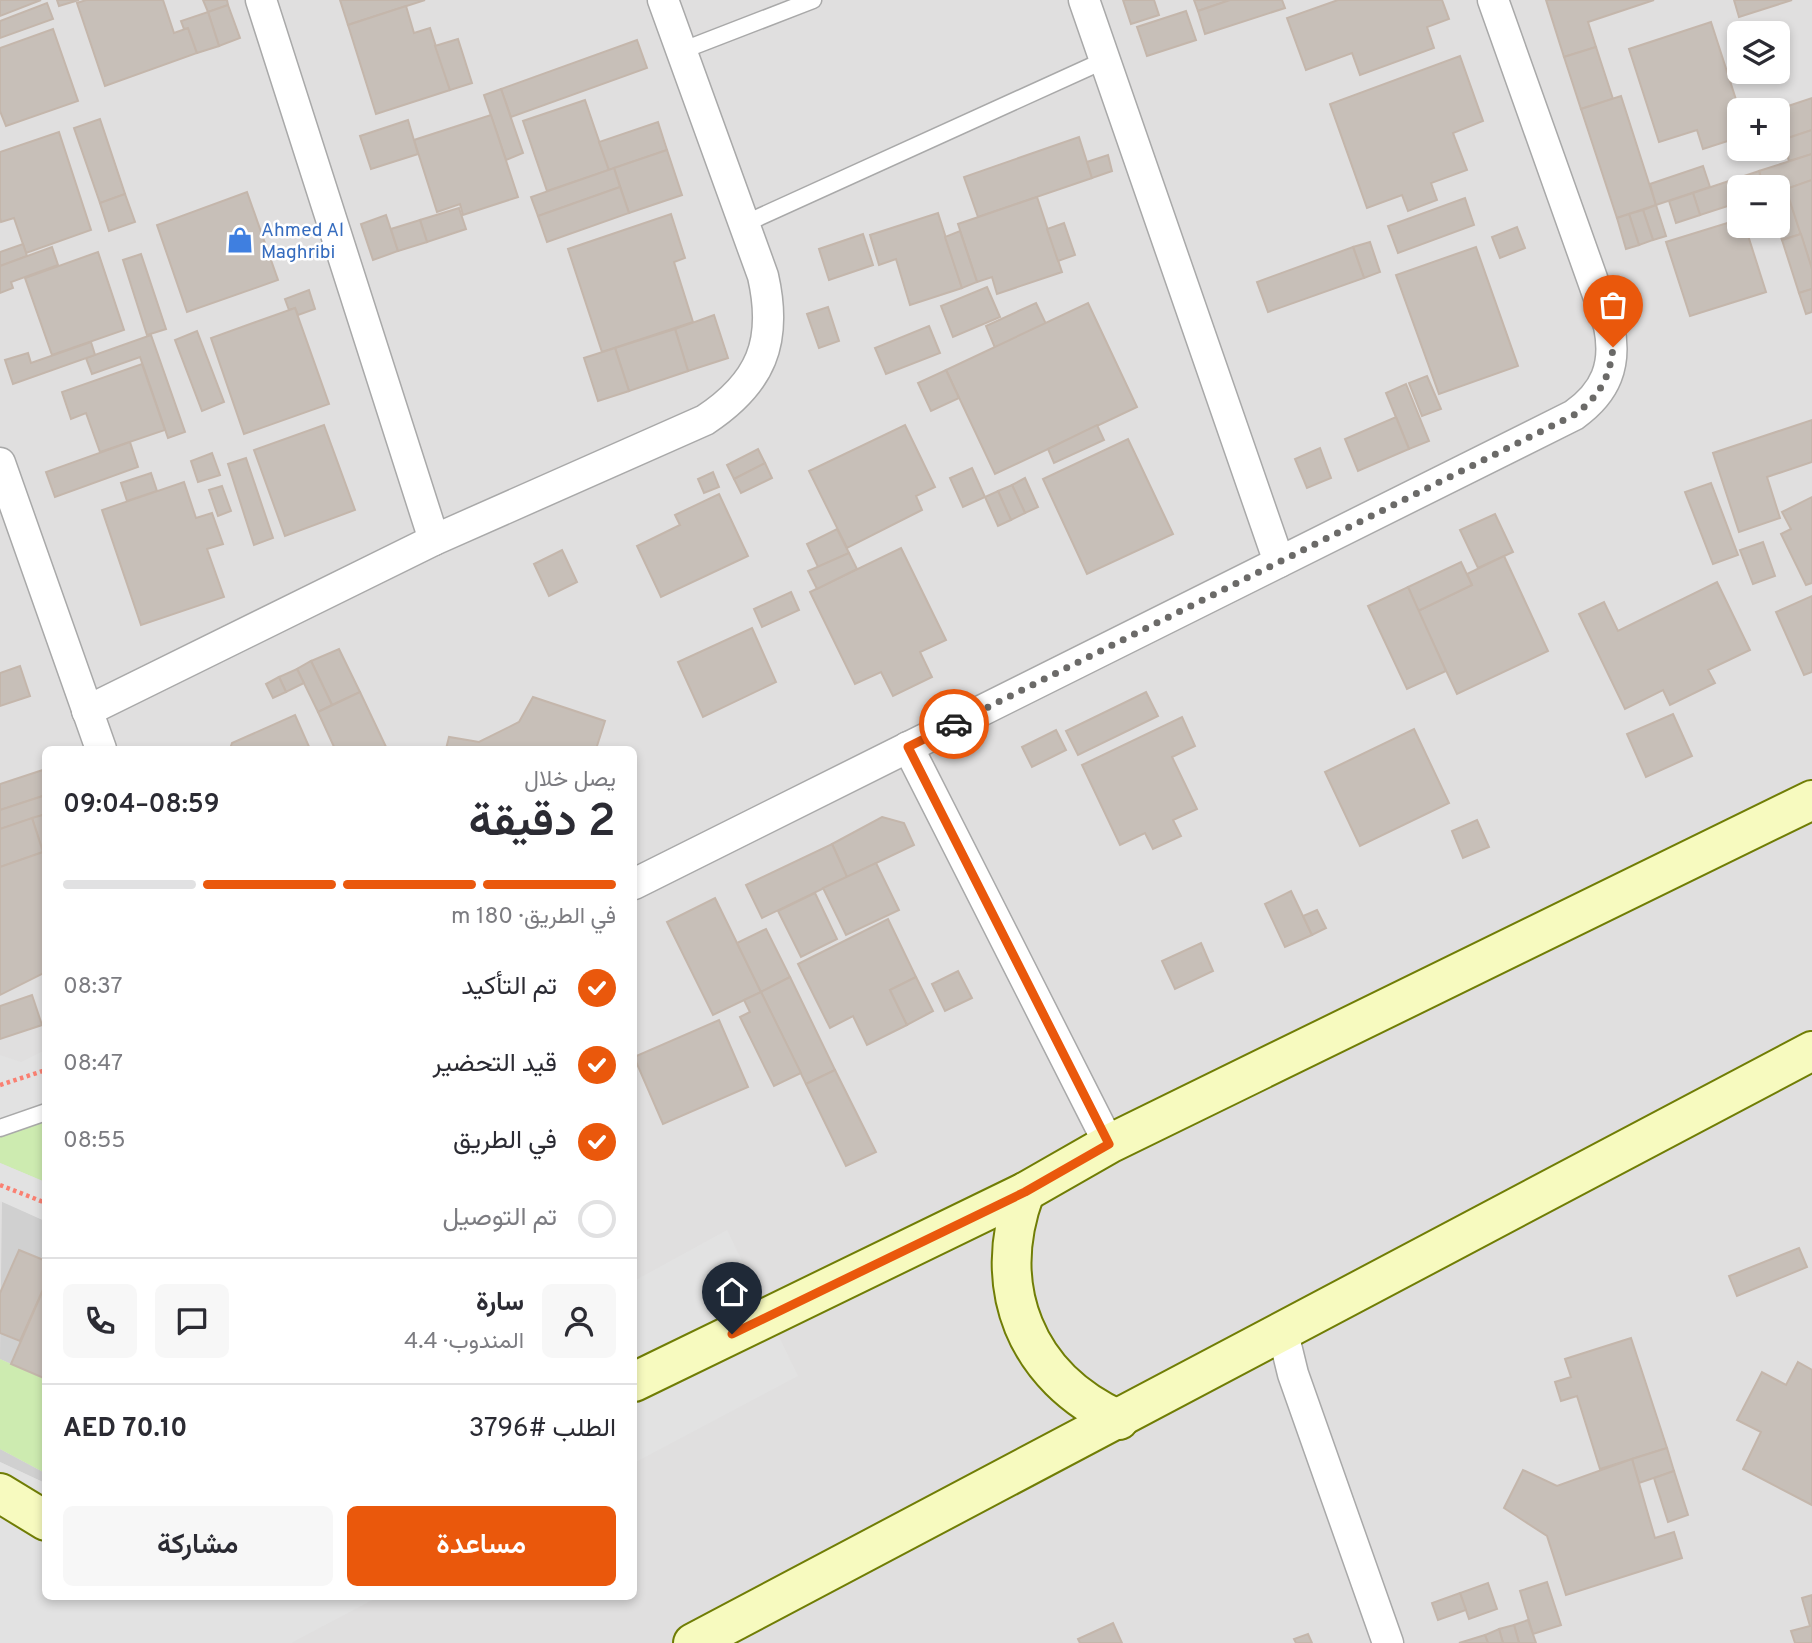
<!DOCTYPE html>
<html lang="ar">
<head>
<meta charset="utf-8">
<style>
  :root { --surface:#fff; --page:#f7f7f7; --text:#2b2b33; --muted:#7c7c81; --line:#e1e1e2; --accent:#ea580c }
  body { margin:0; font-family:Overpass,Vazirmatn,sans-serif; background:var(--page); color:var(--text); direction:rtl; height:100vh; display:flex; flex-direction:column; font-size:26px; white-space:nowrap }
  * { box-sizing:border-box; margin:0 }
  p { font-size:23px; color:var(--muted) }
  .icon { flex:none; width:38px; height:38px; fill:none; stroke:currentColor; stroke-width:2; stroke-linecap:round; stroke-linejoin:round }
  .map { position:relative; flex:1; overflow:hidden; direction:ltr }
  .sheet { position:absolute; left:42px; top:746px; width:595px; height:854px; display:flex; flex-direction:column; background:var(--surface); border-radius:10px; box-shadow:0 4px 10px #0003; direction:rtl }
  .sheet>* { flex:none }
  .buttons { position:absolute; left:1727px; top:21px; display:grid; gap:14px }
  .buttons a { display:grid; place-items:center; width:63px; height:63px; border-radius:10px; background:var(--surface); box-shadow:0 4px 10px #0003; font-size:35px }
  .pin { position:absolute; display:grid; place-items:center; width:60px; height:60px; color:#fff; margin:-72px -30px; border-radius:50% 50% 50% 0; rotate:-45deg; box-shadow:0 0 7px #0007 }
  .pin .icon { rotate:45deg }
  .courier { position:absolute; display:grid; place-items:center; width:70px; height:70px; margin:-35px; border:5px solid #ea580c; border-radius:50%; background:#fff; color:#222; box-shadow:0 2px 9px #0007 }
  .overview em { font-style:normal; font-weight:600 }
  .overview div { display:flex; flex-direction:column-reverse }
  .overview { display:flex; align-items:center; justify-content:space-between; height:119px; padding:0 21px }
  h1 { font-size:46px; font-weight:600; line-height:52px }
  .bar { display:grid; grid-template-columns:repeat(4,1fr); gap:10px 7px; align-content:center; height:84px; padding:0 21px }
  .bar i { height:9px; border-radius:5px; background:var(--line) }
  .bar .on { background:var(--accent) }
  .bar p { grid-column:span 4 }
  .line { display:flex; align-items:center; gap:18px; padding:0 21px; border-top:2px solid var(--line) }
  .line div { flex:1 }
  .round { display:grid; place-items:center; flex:none; width:74px; height:74px; border-radius:10px; background:var(--page) }
  ol { padding:0 21px; list-style:none }
  li { display:flex; align-items:center; gap:21px; height:77px }
  li p { margin-inline-start:auto }
  li .icon { padding:7px; border-radius:50%; background:var(--accent); color:#fff; stroke-width:4 }
  li:last-child { color:var(--muted) }
  li i { width:38px; height:38px; border:4px solid var(--line); border-radius:50% }
  .button { display:flex; gap:14px; margin-top:auto; padding:14px 21px }
  .button a { flex:1; height:80px; border-radius:10px; background:var(--accent); color:#fff; font-size:28px; font-weight:600; line-height:80px; text-align:center }
  .button a+a { background:var(--page); color:var(--text) }
  .map>svg:first-child { display:block }
  .residential { fill:#e0dfdf; fill-rule:evenodd }
  .religious { fill:#d0d0d0 }
  .grass { fill:#cdebb0 }
  .parking { fill:#e2e2e2 }
  .building { fill:#c7bfb8; stroke:#c4b6ab; stroke-width:2 }
  .lines { fill:none; stroke-linecap:round; stroke-linejoin:round }
  .service-casing { stroke:#a9a9a9; stroke-width:19 }
  .minor-casing { stroke:#a9a9a9; stroke-width:33 }
  .secondary-casing { stroke:#707d05; stroke-width:42 }
  .path { stroke:#fa8072; stroke-width:4.5; stroke-dasharray:3.5 3.5; stroke-linecap:butt }
  .service { stroke:#fff; stroke-width:16 }
  .minor { stroke:#fff; stroke-width:30 }
  .secondary { stroke:#f7fabf; stroke-width:38 }
  .done { stroke:#6b6a68; stroke-width:7; stroke-dasharray:0 12.6 }
  .route { stroke:#ea580c; stroke-width:9 }
  .labels { text-anchor:middle; stroke-width:5; stroke-linejoin:round; paint-order:stroke }
  .shop-label { font-size:19px; fill:#366cbe; stroke:#fff; text-anchor:start }
</style>
</head>
<body>
<div class="map">
<svg width="1812" height="1643" viewBox="0 0 1812 1643">
  <rect width="100%" height="100%" fill="#f2efe9"/>
  <path class="residential" d="M0 0H1812V1643H0ZM1740 33H1778V72H1740ZM1740 110H1778V149H1740ZM1740 187H1778V226H1740ZM46 749H634V1596H46Z"/>
  <g class="religious">
    <path d="M2 1201 45 1221V1379L0 1359Z"/>
    <path d="M0 1449 45 1473V1483L0 1462Z"/>
  </g>
  <g class="grass">
    <path d="M45 1113V1182L0 1163V1132Z"/>
    <path d="M0 1359 45 1379V1473L0 1449Z"/>
  </g>
  <g class="parking">
    <path d="M45 1050V1113L0 1132V1055L21 1062Z"/>
    <path d="M0 1163 45 1182V1221L0 1201Z"/>
    <path d="M727 1230 798 1376 634 1463V1281Z"/>
    <path d="M0 1462 45 1483 46 1596H380L291 1643H0Z"/>
  </g>
  <g class="building">
    <path d="M0 0H41L0 16Z"/>
    <path d="M57 0H79L59 6Z"/>
    <path d="M86 0H163L174 33 188 28 197 53 105 86 77 3Z"/>
    <path d="M203 0H227L228 5 208 12Z"/>
    <path d="M340 0H425L348 25Z"/>
    <path d="M1123 0H1154L1159 15 1131 24Z"/>
    <path d="M1194 0H1230L1198 11Z"/>
    <path d="M1230 0H1282L1285 8 1205 34 1198 11Z"/>
    <path d="M1338 0H1442L1449 19 1427 27 1434 48 1360 75 1352 53 1306 70 1287 18Z"/>
    <path d="M1546 0H1654L1588 22 1596 47 1564 57Z"/>
    <path d="M1734 0H1792L1739 17Z"/>
    <path d="M47 3 53 19 0 38V21Z"/>
    <path d="M228 5 240 38 219 46 208 12Z"/>
    <path d="M406 6 414 33 430 28 450 90 376 114 348 25Z"/>
    <path d="M1186 11 1196 40 1147 56 1137 27Z"/>
    <path d="M208 12 219 46 197 53 188 28 184 29 181 21Z"/>
    <path d="M1711 22 1740 112V137L1703 149 1697 130 1659 142 1629 49Z"/>
    <path d="M53 29 78 101 6 126 0 111V48Z"/>
    <path d="M458 39 472 83 450 90 435 46Z"/>
    <path d="M637 40 647 68 511 117 501 89Z"/>
    <path d="M1596 47 1613 99 1581 109 1564 57Z"/>
    <path d="M1460 56 1483 121 1453 133 1467 170 1431 183 1437 200 1408 211 1402 195 1367 208 1330 104Z"/>
    <path d="M501 89 523 153 506 160 484 95Z"/>
    <path d="M1621 96 1656 205 1617 218 1581 109Z"/>
    <path d="M1812 98V130L1782 140 1776 110Z"/>
    <path d="M585 100 609 170 547 191 523 121Z"/>
    <path d="M491 115 518 197 463 215 460 204 437 212 414 140Z"/>
    <path d="M100 119 125 194 100 203 74 128Z"/>
    <path d="M408 120 418 154 371 169 360 136Z"/>
    <path d="M658 122 667 150 609 170 599 142Z"/>
    <path d="M1812 130V154L1789 161 1782 140Z"/>
    <path d="M59 132 91 230 26 253 14 218 1 222 0 218V152Z"/>
    <path d="M1079 137 1092 178 978 217 964 177Z"/>
    <path d="M667 150 682 195 629 213 614 168Z"/>
    <path d="M1812 154V180L1786 189 1801 234 1782 240 1777 226 1778 187H1764L1759 171Z"/>
    <path d="M1108 155 1112 171 1092 178 1087 162Z"/>
    <path d="M1703 166 1710 187 1656 205 1650 184Z"/>
    <path d="M614 168 620 187 538 216 531 197Z"/>
    <path d="M1759 171 1764 187H1740V202L1700 215 1693 193Z"/>
    <path d="M1812 180V269L1786 189Z"/>
    <path d="M620 187 629 213 547 242 538 216Z"/>
    <path d="M247 192 278 280 187 312 157 225Z"/>
    <path d="M1693 193 1700 215 1676 223 1669 201Z"/>
    <path d="M125 194 135 222 109 231 100 203Z"/>
    <path d="M1037 197 1062 272 997 294 992 277 977 282 958 224Z"/>
    <path d="M1465 198 1474 225 1398 253 1388 226Z"/>
    <path d="M1656 205 1666 236 1653 240 1643 210Z"/>
    <path d="M459 208 466 229 427 242 420 220Z"/>
    <path d="M1643 210 1653 240 1639 245 1629 214Z"/>
    <path d="M938 213 962 288 910 305 896 259 879 265 870 235Z"/>
    <path d="M671 214 685 258 674 262 693 322 602 352 568 249Z"/>
    <path d="M1629 214 1639 245 1626 249 1617 218Z"/>
    <path d="M386 215 398 251 373 260 361 224Z"/>
    <path d="M1740 219V226H1745L1766 292 1690 316 1666 242Z"/>
    <path d="M420 220 427 242 398 251 391 229Z"/>
    <path d="M1064 223 1075 255 1058 261 1047 229Z"/>
    <path d="M1517 227 1525 248 1500 258 1492 237Z"/>
    <path d="M960 231 977 282 962 288 945 237Z"/>
    <path d="M863 234 873 265 829 280 819 249Z"/>
    <path d="M1801 234 1812 269V289L1799 293 1782 240Z"/>
    <path d="M1370 242 1380 272 1364 278 1353 247Z"/>
    <path d="M23 244 27 256 0 266V252Z"/>
    <path d="M52 247 58 265 11 282 13 288 0 293V266Z"/>
    <path d="M1353 247 1364 278 1268 312 1257 282Z"/>
    <path d="M1476 247 1518 366 1439 394 1396 275Z"/>
    <path d="M98 252 124 330 52 355 25 278Z"/>
    <path d="M141 254 166 329 147 335 123 260Z"/>
    <path d="M987 287 1000 317 953 337 941 306Z"/>
    <path d="M1812 289V312L1806 314 1799 293Z"/>
    <path d="M309 290 315 309 298 315 295 308 289 310 285 299Z"/>
    <path d="M1036 303 1046 324 995 348 986 326Z"/>
    <path d="M1088 303 1137 407 995 474 946 370Z"/>
    <path d="M828 307 839 341 819 348 807 314Z"/>
    <path d="M295 308 329 404 244 434 211 338Z"/>
    <path d="M714 315 728 358 688 371 675 329Z"/>
    <path d="M929 326 940 353 886 374 875 348Z"/>
    <path d="M675 329 688 371 629 391 615 348Z"/>
    <path d="M197 331 224 402 202 411 175 340Z"/>
    <path d="M151 335 185 432 168 438 140 357 92 374 86 358Z"/>
    <path d="M91 342 95 355 13 384 5 360 28 353 31 363Z"/>
    <path d="M615 348 629 391 598 401 584 358Z"/>
    <path d="M142 364 165 430 100 452 86 413 71 419 62 392Z"/>
    <path d="M946 370 959 398 931 411 918 383Z"/>
    <path d="M1427 376 1441 409 1422 416 1409 383Z"/>
    <path d="M1406 384 1429 441 1409 449 1386 393Z"/>
    <path d="M1396 417 1409 449 1358 471 1345 439Z"/>
    <path d="M1812 420V462L1767 477 1780 518 1739 532 1713 453Z"/>
    <path d="M324 425 355 510 285 536 254 450Z"/>
    <path d="M905 425 935 487 916 496 922 510 847 548 809 471Z"/>
    <path d="M1097 425 1104 440 1054 463 1048 449Z"/>
    <path d="M1128 439 1173 534 1087 574 1043 479Z"/>
    <path d="M130 442 138 467 55 497 46 472Z"/>
    <path d="M1320 448 1331 478 1307 488 1295 459Z"/>
    <path d="M758 449 765 463 734 479 727 465Z"/>
    <path d="M212 453 220 475 198 482 191 461Z"/>
    <path d="M246 458 273 538 254 545 228 464Z"/>
    <path d="M765 463 772 478 741 493 734 479Z"/>
    <path d="M972 468 985 497 963 507 950 478Z"/>
    <path d="M713 472 719 487 704 493 698 479Z"/>
    <path d="M151 473 157 491 127 501 121 483Z"/>
    <path d="M1025 478 1038 507 1025 513 1012 485Z"/>
    <path d="M184 482 196 518 212 513 223 544 207 549 224 597 141 625 102 510Z"/>
    <path d="M1711 483 1738 555 1713 564 1685 492Z"/>
    <path d="M1012 485 1025 513 1011 520 998 491Z"/>
    <path d="M222 486 231 511 218 516 209 490Z"/>
    <path d="M998 491 1011 520 998 526 985 497Z"/>
    <path d="M719 494 748 556 661 597 637 546 680 525 675 515Z"/>
    <path d="M1812 497V583L1806 585 1781 534 1791 529 1782 512Z"/>
    <path d="M1495 514 1513 552 1478 568 1460 530Z"/>
    <path d="M837 529 849 553 818 567 807 544Z"/>
    <path d="M1763 542 1775 576 1753 584 1740 550Z"/>
    <path d="M901 548 946 640 920 652 932 677 893 696 881 672 855 684 810 592Z"/>
    <path d="M562 550 577 582 549 596 534 564Z"/>
    <path d="M849 553 857 569 817 589 808 571Z"/>
    <path d="M1504 556 1548 651 1457 694 1418 611 1472 585 1467 574Z"/>
    <path d="M1461 562 1472 585 1418 611 1408 587Z"/>
    <path d="M1717 582 1750 650 1708 670 1715 683 1670 705 1663 690 1625 709 1579 614 1604 602 1618 631Z"/>
    <path d="M1408 587 1446 671 1407 689 1368 606Z"/>
    <path d="M791 592 799 610 762 627 754 609Z"/>
    <path d="M1812 596V672L1804 675 1776 612Z"/>
    <path d="M752 628 776 682 703 717 678 662Z"/>
    <path d="M339 649 360 692 332 705 311 661Z"/>
    <path d="M311 661 332 705 318 712 297 669Z"/>
    <path d="M20 666 30 696 0 706V673Z"/>
    <path d="M297 669 304 683 286 692 279 677Z"/>
    <path d="M279 677 286 692 273 698 266 684Z"/>
    <path d="M360 692 387 749H335L318 712Z"/>
    <path d="M1146 692 1158 716 1078 755 1066 731Z"/>
    <path d="M533 697 605 721 596 749H446L449 737 479 742 519 722Z"/>
    <path d="M1673 714 1692 756 1646 777 1627 734Z"/>
    <path d="M295 715 310 749H230L232 743Z"/>
    <path d="M1182 717 1195 746 1172 757 1197 809 1173 820 1181 836 1153 849 1145 833 1120 845 1082 765Z"/>
    <path d="M1414 729 1449 803 1360 846 1325 772Z"/>
    <path d="M1056 730 1066 750 1032 767 1022 747Z"/>
    <path d="M46 769V795L0 810V784Z"/>
    <path d="M46 795V814L0 829V810Z"/>
    <path d="M46 814V852H43L32 818Z"/>
    <path d="M882 817 904 823 914 845 847 877 832 844Z"/>
    <path d="M32 818 43 852 0 867V829Z"/>
    <path d="M1477 820 1489 847 1463 858 1452 831Z"/>
    <path d="M832 844 847 877 762 918 746 885Z"/>
    <path d="M43 852H46V972L0 995V867Z"/>
    <path d="M876 863 899 910 846 935 823 888Z"/>
    <path d="M1291 891 1312 935 1285 947 1265 904Z"/>
    <path d="M815 893 837 939 801 957 778 911Z"/>
    <path d="M715 898 761 992 713 1015 667 922Z"/>
    <path d="M1317 910 1326 928 1312 935 1303 916Z"/>
    <path d="M888 919 916 977 890 990 907 1025 867 1045 853 1016 830 1028 798 964Z"/>
    <path d="M766 929 790 977 761 992 737 943Z"/>
    <path d="M1201 943 1213 971 1175 989 1162 961Z"/>
    <path d="M958 971 972 998 945 1011 932 984Z"/>
    <path d="M790 977 835 1070 806 1084 761 992Z"/>
    <path d="M916 977 933 1011 907 1025 890 990Z"/>
    <path d="M761 992 801 1073 774 1086 740 1017 750 1012 744 1000Z"/>
    <path d="M32 995 42 1025 0 1039V1006Z"/>
    <path d="M719 1020 748 1087 663 1124 634 1057Z"/>
    <path d="M835 1070 876 1152 846 1166 806 1084Z"/>
    <path d="M1799 1248 1807 1267 1737 1296 1729 1276Z"/>
    <path d="M19 1250 46 1261V1283L20 1341 0 1333V1293Z"/>
    <path d="M46 1283V1379L11 1364Z"/>
    <path d="M1631 1338 1667 1448 1600 1469 1577 1396 1561 1401 1555 1382 1571 1377 1565 1359Z"/>
    <path d="M1798 1362 1812 1370V1505L1743 1469 1761 1432 1737 1420 1762 1372 1786 1385Z"/>
    <path d="M1667 1448 1674 1471 1639 1483 1632 1459Z"/>
    <path d="M1632 1459 1655 1538 1674 1532 1682 1558 1566 1595 1547 1536 1504 1508 1523 1470 1557 1486Z"/>
    <path d="M1674 1471 1688 1515 1668 1522 1654 1478Z"/>
    <path d="M1547 1582 1561 1625 1533 1634 1520 1591Z"/>
    <path d="M1488 1583 1497 1609 1469 1619 1460 1593Z"/>
    <path d="M1460 1593 1466 1610 1438 1620 1432 1603Z"/>
    <path d="M1812 1595V1643H1795L1791 1631 1810 1626 1802 1598Z"/>
    <path d="M1528 1620 1536 1643H1519L1514 1625Z"/>
    <path d="M1113 1623 1122 1643H1080L1078 1639Z"/>
    <path d="M1514 1625 1519 1643H1503L1499 1629Z"/>
    <path d="M1499 1629 1503 1643H1488L1485 1635Z"/>
    <path d="M1308 1634 1312 1643H1296L1294 1639Z"/>
    <path d="M1485 1635 1488 1643H1459Z"/>
  </g>
  <g class="lines">
    <g class="service-casing">
      <g id="service">
        <path d="M681 51 813 0"/>
        <path d="M744 224 1105 60"/>
        <path d="M0 1128 46 1112"/>
      </g>
    </g>
    <g class="minor-casing">
      <g id="minor">
        <path d="M261 0 434 540"/>
        <path d="M1084 0 1279 562"/>
        <path d="M0 463 101 749"/>
        <path d="M87 711 434 540 705 420C761 383 778 342 763 276L663 0"/>
        <path d="M908 747 1109 1144"/>
        <path d="M634 884 1574 415C1606 392 1617 365 1609 326L1493 0"/>
        <path d="M1283 1333 1293 1374 1388 1643"/>
      </g>
    </g>
    <g class="secondary-casing">
      <g id="secondary">
        <path d="M1025 1192C990 1287 1025 1377 1119 1420"/>
        <path d="M634 1382 1025 1192 1109 1144 1812 800"/>
        <path d="M0 1493 46 1521"/>
        <path d="M693 1643 1812 1051"/>
      </g>
    </g>
    <g class="path">
      <path d="M0 1085 46 1070"/>
      <path d="M0 1185 46 1203"/>
    </g>
    <use href="#service" class="service"/>
    <use href="#minor" class="minor"/>
    <use href="#secondary" class="secondary"/>
  </g>
  <g class="lines">
    <path class="done" d="M954 724 1574 415C1599 397 1610 378 1613 347"/>
    <path class="route" d="M732 1334 1025 1192 1109 1144 908 747 954 724"/>
  </g>
  <defs>
    <g id="shop-bare" transform="scale(2.1)"><path d="M-5-2.5h2.3a2.7 3.5 0 0 1 5.4 0H5L5.5 6h-11ZM-1.5-2.5h3a1.5 2.3 0 0 0-3 0Z" fill="#3f7fe0" stroke="#fff" stroke-width="2.5" paint-order="stroke"/></g>
  </defs>
  <g fill-rule="evenodd">
    <use href="#shop-bare" x="240" y="240"/>
  </g>
  <g class="labels">
    <g class="shop-label">
      <text x="261" y="236">Ahmed Al<tspan x="261" dy="22">Maghribi</tspan></text>
    </g>
  </g>
</svg>
<div class="buttons">
<a><svg class="icon" aria-label="layers" viewBox="0 0 24 24"><path d="M12 4l9 5-9 5-9-5zM3 14l9 5 9-5"/></svg></a>
<a>+</a>
<a>−</a>
</div>
<div class="pin" style="left:1613px;top:347px;background:#ea580c"><svg class="icon" aria-label="bag" viewBox="0 0 24 24"><path d="M5 8h14l-1 12H6zM9 8a3 3 0 0 1 6 0"/></svg></div>
<div class="pin" style="left:732px;top:1334px;background:#1f2937"><svg class="icon" aria-label="home" viewBox="0 0 24 24"><path d="M3 11l9-7 9 7M6 9v11h12V9"/></svg></div>
<div class="courier" style="left:954px;top:724px"><svg class="icon" aria-label="car" viewBox="0 0 24 24"><path d="M5 17H2v-5l4-1 3-4h7l3 4 3 1v5h-3M9 17h6M6 11h13"/><circle cx="7" cy="17" r="2"/><circle cx="17" cy="17" r="2"/></svg></div>
<section class="sheet">
<div class="overview"><div><h1>2 دقيقة</h1><p>يصل خلال</p></div><em>08:59–09:04</em></div>
<div class="bar"><i class="on"></i><i class="on"></i><i class="on"></i><i></i><p>في الطريق · 180 m</p></div>
<ol>
<li><svg class="icon" aria-label="check" viewBox="0 0 24 24"><path d="M5 12l5 5 9-10"/></svg>تم التأكيد<p>08:37</p></li>
<li><svg class="icon" aria-label="check" viewBox="0 0 24 24"><path d="M5 12l5 5 9-10"/></svg>قيد التحضير<p>08:47</p></li>
<li><svg class="icon" aria-label="check" viewBox="0 0 24 24"><path d="M5 12l5 5 9-10"/></svg>في الطريق<p>08:55</p></li>
<li><i></i>تم التوصيل</li>
</ol>
<div class="line" style="height:126px"><a class="round"><svg class="icon" aria-label="person" viewBox="0 0 24 24"><circle cx="12" cy="8" r="4"/><path d="M4 21q1-7 8-7t8 7"/></svg></a><div><b>سارة</b><p>المندوب · 4.4</p></div><a class="round"><svg class="icon" aria-label="chat" viewBox="0 0 24 24"><path d="M4 5h16v11H9l-5 4z"/></svg></a><a class="round"><svg class="icon" aria-label="phone" viewBox="0 0 24 24"><path d="M5 4h4l2 5-3 2q2 4 5 5l2-3 5 2v4C11 20 4 13 5 4z"/></svg></a></div>
<div class="line" style="height:91px"><div>الطلب #3796</div><b>AED 70.10</b></div>
<div class="button"><a>مساعدة</a><a>مشاركة</a></div>
</section>
</div>
</body>
</html>
